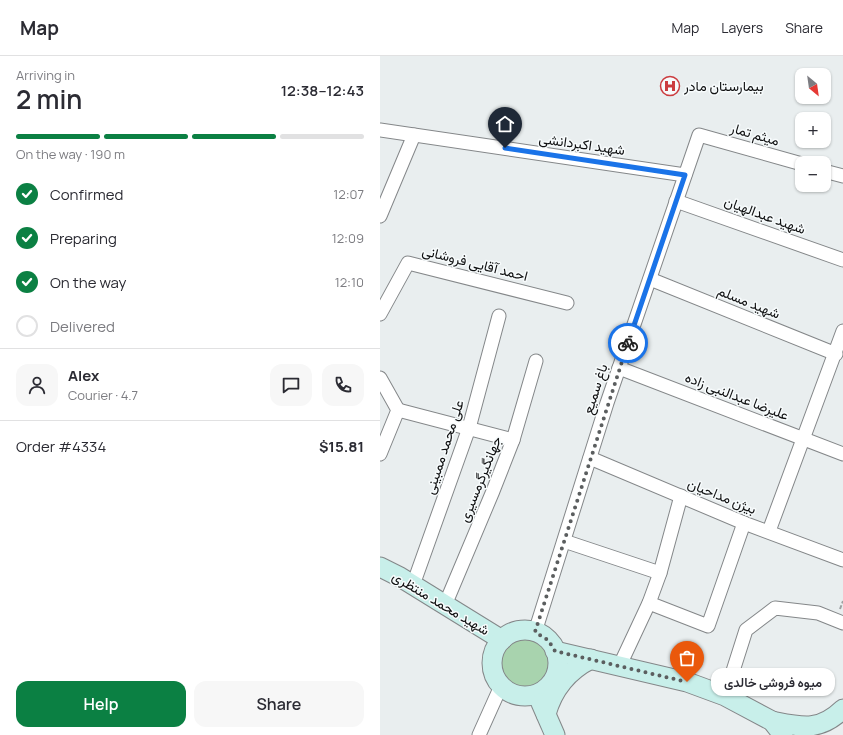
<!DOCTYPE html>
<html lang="en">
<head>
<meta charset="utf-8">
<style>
  :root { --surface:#fff; --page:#f7f7f7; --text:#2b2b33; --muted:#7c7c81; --line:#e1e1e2; --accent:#0b8043 }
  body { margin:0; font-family:Manrope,Vazirmatn,sans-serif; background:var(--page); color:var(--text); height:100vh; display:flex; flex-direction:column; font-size:15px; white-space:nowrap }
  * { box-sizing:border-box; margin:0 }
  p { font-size:13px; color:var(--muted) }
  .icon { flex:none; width:22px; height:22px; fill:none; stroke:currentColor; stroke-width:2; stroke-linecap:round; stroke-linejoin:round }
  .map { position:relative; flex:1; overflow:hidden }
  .drawer { display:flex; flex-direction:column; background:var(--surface); width:380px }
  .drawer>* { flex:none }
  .needle { width:26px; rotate:151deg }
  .tools { position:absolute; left:415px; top:12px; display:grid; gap:8px }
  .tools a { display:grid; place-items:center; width:36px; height:36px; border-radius:8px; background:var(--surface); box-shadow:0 1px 3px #0004; font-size:20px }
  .pin { position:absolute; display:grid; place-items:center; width:34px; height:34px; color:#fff; margin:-41px -17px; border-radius:50% 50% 50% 0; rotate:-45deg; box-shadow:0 0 4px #0007 }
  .pin .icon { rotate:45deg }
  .courier { position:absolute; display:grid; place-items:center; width:40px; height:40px; margin:-20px; border:3px solid #1a73e8; border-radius:50%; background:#fff; color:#222; box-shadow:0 1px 5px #0007 }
  .bubble { position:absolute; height:28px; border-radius:12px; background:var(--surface); box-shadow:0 1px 3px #0004; font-size:13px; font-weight:600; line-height:28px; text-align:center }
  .head em { font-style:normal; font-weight:600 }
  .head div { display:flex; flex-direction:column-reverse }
  .head { display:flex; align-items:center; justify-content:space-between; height:68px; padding:0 16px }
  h1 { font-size:26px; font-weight:600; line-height:30px }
  .bar { display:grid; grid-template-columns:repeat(4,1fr); gap:6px 4px; align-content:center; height:48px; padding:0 16px }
  .bar i { height:5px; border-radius:3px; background:var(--line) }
  .bar .active { background:var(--accent) }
  .bar p { grid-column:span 4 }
  .line { display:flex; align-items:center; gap:10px; padding:0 16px; border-top:1px solid var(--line) }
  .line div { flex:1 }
  .round { display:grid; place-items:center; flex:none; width:42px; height:42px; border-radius:12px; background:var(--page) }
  ol { padding:0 16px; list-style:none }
  li { display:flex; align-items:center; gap:12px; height:44px }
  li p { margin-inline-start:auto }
  li .icon { padding:4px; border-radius:50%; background:var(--accent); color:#fff; stroke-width:4 }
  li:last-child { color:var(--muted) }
  li i { width:22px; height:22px; border:2px solid var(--line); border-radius:50% }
  .primary-button { display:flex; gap:8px; margin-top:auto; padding:8px 16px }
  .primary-button a { flex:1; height:46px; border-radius:12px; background:var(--accent); color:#fff; font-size:16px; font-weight:600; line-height:46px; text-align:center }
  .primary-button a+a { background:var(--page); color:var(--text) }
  header { display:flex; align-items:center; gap:24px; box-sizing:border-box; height:56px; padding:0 20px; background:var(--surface); border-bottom:1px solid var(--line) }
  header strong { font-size:19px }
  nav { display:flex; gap:22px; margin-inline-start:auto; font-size:14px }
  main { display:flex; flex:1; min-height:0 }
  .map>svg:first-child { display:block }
  .green { fill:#a8d3ae }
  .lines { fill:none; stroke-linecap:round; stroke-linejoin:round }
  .minor-casing { stroke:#848789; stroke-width:15 }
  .secondary-casing { stroke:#848789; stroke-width:21 }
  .path { stroke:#9da1a2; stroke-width:2; stroke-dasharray:4 2; stroke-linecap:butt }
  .minor { stroke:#fff; stroke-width:13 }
  .secondary { stroke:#c8efea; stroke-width:19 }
  .done { stroke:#5b5e5f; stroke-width:4; stroke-dasharray:0 7.2 }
  .route { stroke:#1a73e8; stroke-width:5 }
  .labels { text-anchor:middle; stroke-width:3; stroke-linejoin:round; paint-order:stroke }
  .poi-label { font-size:14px; fill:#0f1011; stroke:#f7fbfc; text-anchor:start }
  .street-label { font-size:14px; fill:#0f1011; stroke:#f7fbfc }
</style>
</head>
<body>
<header>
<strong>Map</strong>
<nav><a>Map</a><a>Layers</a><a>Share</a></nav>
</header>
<main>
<section class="drawer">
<div class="head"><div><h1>2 min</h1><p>Arriving in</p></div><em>12:38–12:43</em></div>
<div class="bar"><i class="active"></i><i class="active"></i><i class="active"></i><i></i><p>On the way · 190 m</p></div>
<ol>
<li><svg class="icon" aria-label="check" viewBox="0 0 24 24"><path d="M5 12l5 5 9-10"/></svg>Confirmed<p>12:07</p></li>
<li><svg class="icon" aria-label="check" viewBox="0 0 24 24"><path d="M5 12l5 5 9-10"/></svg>Preparing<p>12:09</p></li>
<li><svg class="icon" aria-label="check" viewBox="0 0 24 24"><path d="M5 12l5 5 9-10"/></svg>On the way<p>12:10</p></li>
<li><i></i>Delivered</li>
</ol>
<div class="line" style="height:72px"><a class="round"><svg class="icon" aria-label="person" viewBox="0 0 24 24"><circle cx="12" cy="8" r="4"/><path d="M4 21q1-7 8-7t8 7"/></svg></a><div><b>Alex</b><p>Courier · 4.7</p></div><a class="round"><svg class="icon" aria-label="chat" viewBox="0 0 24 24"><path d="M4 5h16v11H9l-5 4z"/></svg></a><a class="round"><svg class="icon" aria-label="phone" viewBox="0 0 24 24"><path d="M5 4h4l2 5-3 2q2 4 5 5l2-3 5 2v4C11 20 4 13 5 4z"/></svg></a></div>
<div class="line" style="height:52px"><div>Order #4334</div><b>$15.81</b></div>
<div class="primary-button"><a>Help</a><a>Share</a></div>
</section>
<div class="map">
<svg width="463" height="679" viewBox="0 0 463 679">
  <rect width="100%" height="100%" fill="#e9eeef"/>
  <circle class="green" cx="145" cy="607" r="25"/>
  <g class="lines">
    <g class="minor-casing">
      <g id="minor">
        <path d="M0 74 305 119"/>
        <path d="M444 115 463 120"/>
        <path d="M296 145 463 204"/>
        <path d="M0 160 34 79"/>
        <path d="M270 223 456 298"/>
        <path d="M0 258 28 207 187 247"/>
        <path d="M239 312 463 398"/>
        <path d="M0 322 18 354 0 398"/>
        <path d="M18 354 133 384"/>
        <path d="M210 402 364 467 463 504"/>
        <path d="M389 475 463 275"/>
        <path d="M184 485 280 517"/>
        <path d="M33 529 89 372 119 260"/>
        <path d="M269 547 328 570 364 467"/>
        <path d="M65 549 113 435 133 384 156 305"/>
        <path d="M155 576 227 347 319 79 422 108"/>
        <path d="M240 609 269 547 280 517 301 440"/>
        <path d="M345 640 366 574 395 552 438 557 463 567"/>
        <path d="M99 679 121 630"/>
      </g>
    </g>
    <g class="secondary-casing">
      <g id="secondary">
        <path d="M0 511 20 521 122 584"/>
        <circle cx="145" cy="607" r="33"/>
        <path d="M175 595 307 626 345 640 392 665 403 679"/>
        <path d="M161 647 175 679"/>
        <path d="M166 658C173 633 187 615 211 603"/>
        <path d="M392 665C422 671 439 676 463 653"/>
      </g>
    </g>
    <path class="path" d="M460 553 463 545"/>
    <use href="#minor" class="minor"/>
    <use href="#secondary" class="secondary"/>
  </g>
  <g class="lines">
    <path class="done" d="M248 287 155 576 168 584 175 595 307 626"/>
    <path class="route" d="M125 92 305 119 248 287"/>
  </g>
  <defs>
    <g id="hospital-ring" transform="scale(1)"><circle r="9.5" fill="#f7fbfc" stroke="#cb3c3f" stroke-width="1.5"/><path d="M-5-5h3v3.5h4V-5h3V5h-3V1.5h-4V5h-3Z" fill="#cb3c3f"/></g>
  </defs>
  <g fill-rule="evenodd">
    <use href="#hospital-ring" x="290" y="30"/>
  </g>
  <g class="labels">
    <g class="poi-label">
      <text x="304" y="35">بیمارستان مادر</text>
    </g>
    <g class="street-label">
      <text transform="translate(375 78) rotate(16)" y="5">میثم تمار</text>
      <text transform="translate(202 88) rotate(8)" y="5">شهید اکبردانشی</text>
      <text transform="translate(385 159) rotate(20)" y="5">شهید عبدالهیان</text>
      <text transform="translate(95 207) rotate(14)" y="5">احمد آقایی فروشانی</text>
      <text transform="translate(369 246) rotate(22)" y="5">شهید مسلم</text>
      <text transform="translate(215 333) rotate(-72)" y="5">باغ سمیع</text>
      <text transform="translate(357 340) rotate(21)" y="5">علیرضا عبدالنبی زاده</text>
      <text transform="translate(64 391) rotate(-72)" y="5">علی محمد ممبینی</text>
      <text transform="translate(100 423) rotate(-68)" y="5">جهانگیرگرمسیری</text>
      <text transform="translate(342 440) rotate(22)" y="5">بیژن مداحیان</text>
      <text transform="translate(61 547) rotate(31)" y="5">شهید محمد منتظری</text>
    </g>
  </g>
</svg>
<div class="tools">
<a><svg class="needle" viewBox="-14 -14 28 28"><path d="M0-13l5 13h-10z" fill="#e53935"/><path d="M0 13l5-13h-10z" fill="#7c7c81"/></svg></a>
<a>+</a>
<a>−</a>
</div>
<div class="pin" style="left:307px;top:626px;background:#ea580c"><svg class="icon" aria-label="bag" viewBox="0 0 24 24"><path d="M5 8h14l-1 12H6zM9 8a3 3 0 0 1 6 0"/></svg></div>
<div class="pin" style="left:125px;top:92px;background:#1f2937"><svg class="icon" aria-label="home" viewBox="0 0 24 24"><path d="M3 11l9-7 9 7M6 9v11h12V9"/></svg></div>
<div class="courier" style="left:248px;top:287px"><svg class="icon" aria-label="bike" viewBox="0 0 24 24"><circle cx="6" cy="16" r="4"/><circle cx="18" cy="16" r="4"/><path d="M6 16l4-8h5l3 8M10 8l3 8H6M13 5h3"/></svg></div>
<div class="bubble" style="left:331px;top:612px;width:124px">میوه فروشی خالدی</div>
</div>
</main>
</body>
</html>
